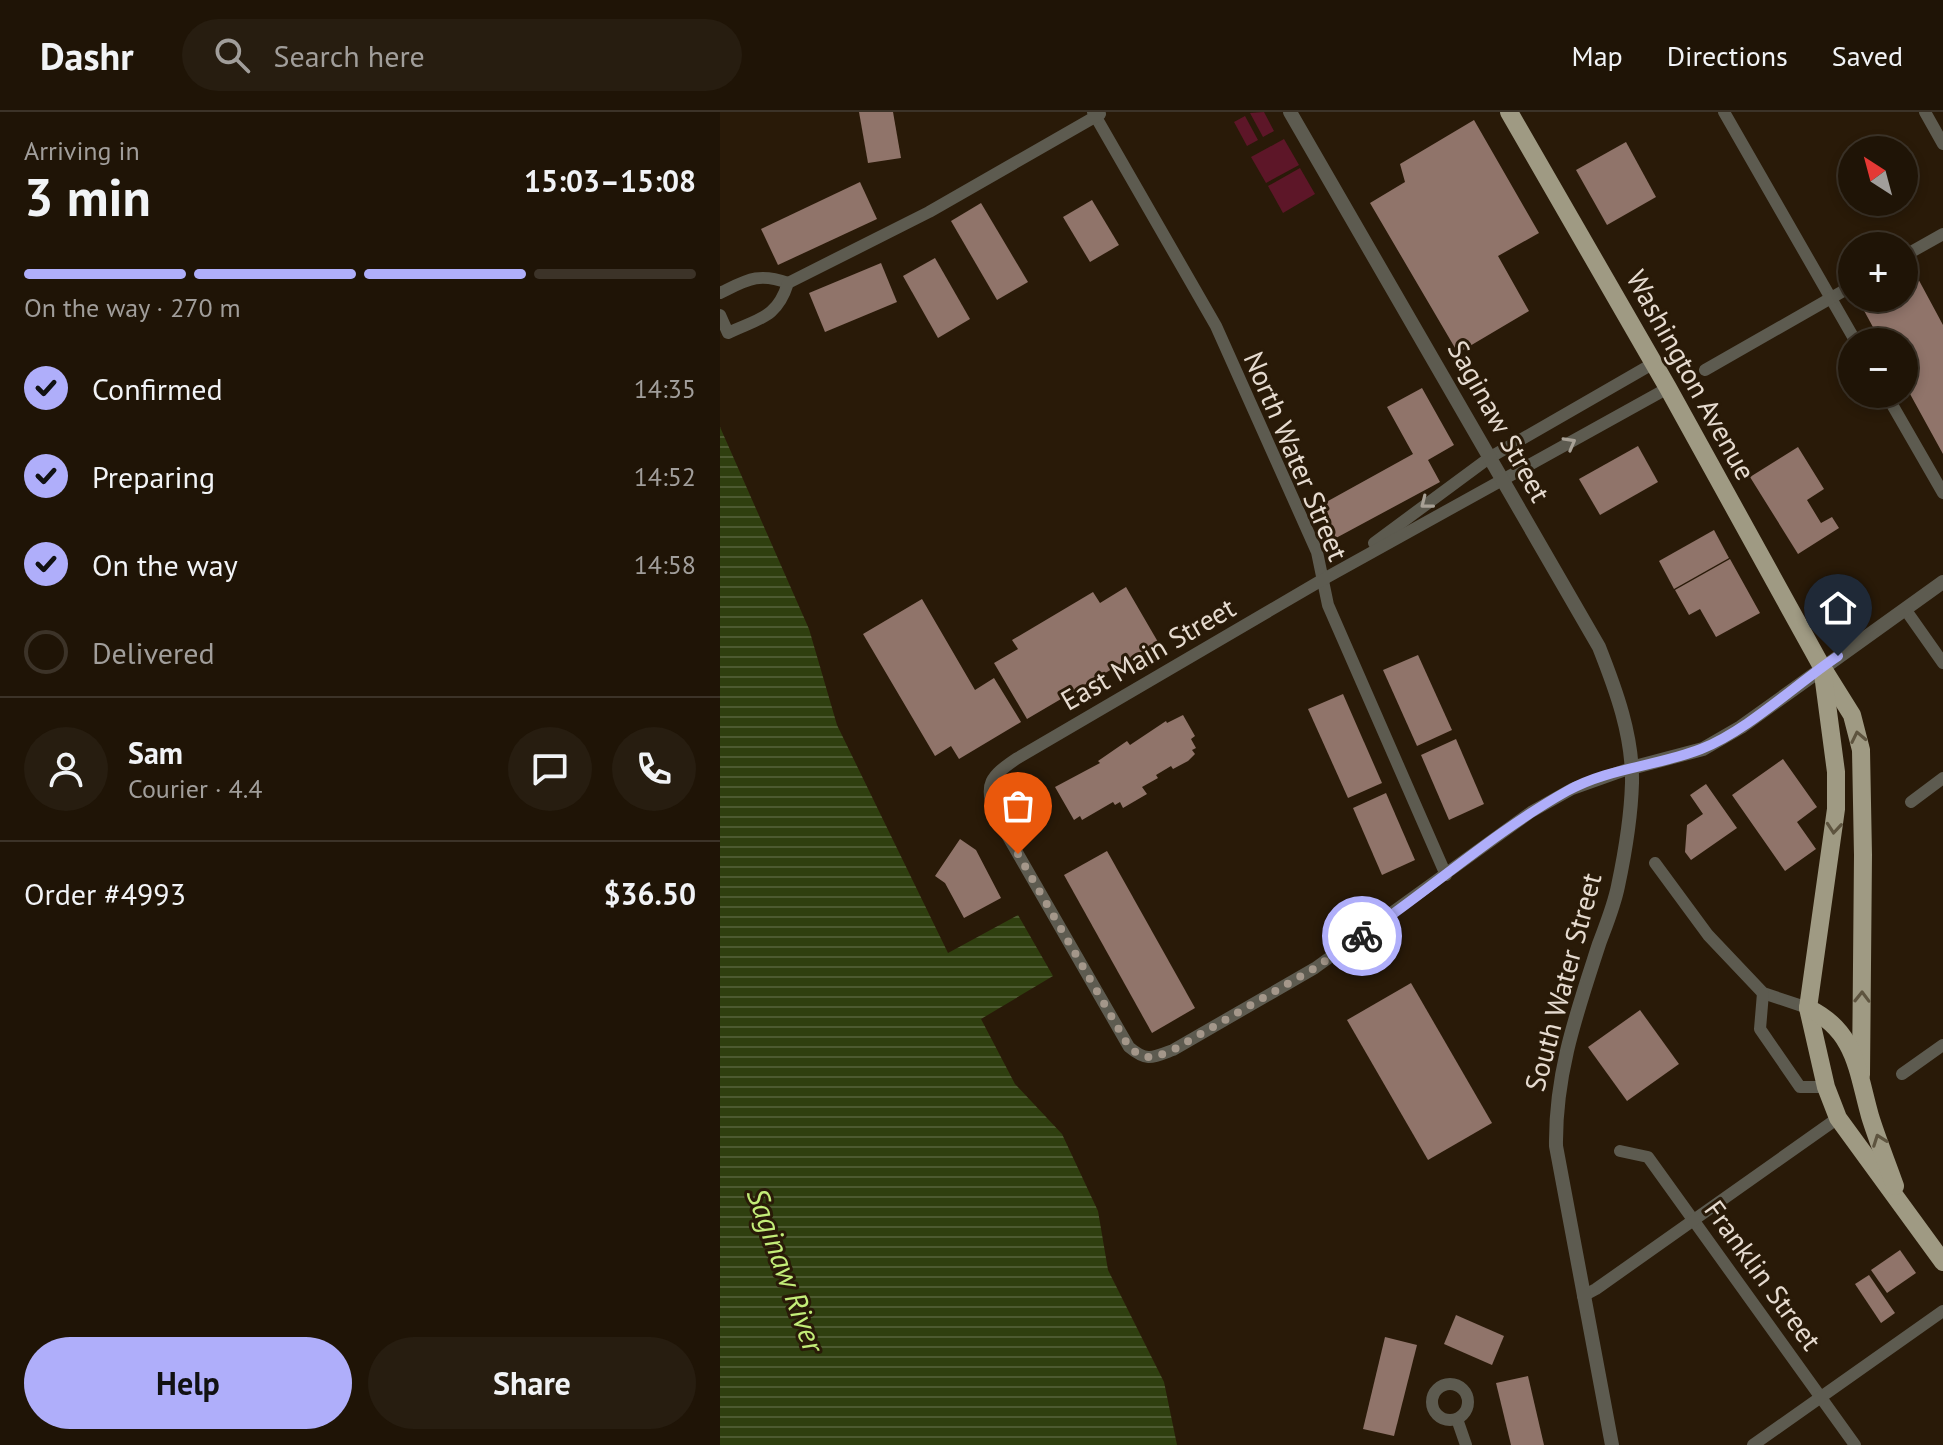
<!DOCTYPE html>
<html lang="en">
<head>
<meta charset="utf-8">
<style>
  :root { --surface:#1f1406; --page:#271d10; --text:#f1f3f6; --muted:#a19e9b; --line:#3c3328; --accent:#afaefa }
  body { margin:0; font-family:"PT Sans",sans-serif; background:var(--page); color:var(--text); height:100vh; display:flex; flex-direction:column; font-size:30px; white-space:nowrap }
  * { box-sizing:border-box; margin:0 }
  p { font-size:26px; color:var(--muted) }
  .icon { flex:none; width:44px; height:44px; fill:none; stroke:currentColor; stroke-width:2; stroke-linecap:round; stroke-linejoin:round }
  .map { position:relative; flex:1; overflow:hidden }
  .panel { display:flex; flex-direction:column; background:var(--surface); width:720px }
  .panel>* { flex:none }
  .needle { width:52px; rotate:324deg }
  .buttons { position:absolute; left:1118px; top:24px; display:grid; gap:16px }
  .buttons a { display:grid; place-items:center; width:80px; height:80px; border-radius:50%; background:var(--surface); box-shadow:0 4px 12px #0003,0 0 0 2px var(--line); font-size:40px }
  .pin { position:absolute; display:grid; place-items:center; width:68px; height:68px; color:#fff; margin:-82px -34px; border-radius:50% 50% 50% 0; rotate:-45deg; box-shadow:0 0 8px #0007 }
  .pin .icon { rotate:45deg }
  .courier { position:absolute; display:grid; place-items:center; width:80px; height:80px; margin:-40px; border:6px solid #afaefa; border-radius:50%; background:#fff; color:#222; box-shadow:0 2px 10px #0007 }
  .headline em { font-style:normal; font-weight:700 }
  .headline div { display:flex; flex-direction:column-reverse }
  .headline { display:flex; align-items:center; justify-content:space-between; height:136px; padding:0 24px }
  h1 { font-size:52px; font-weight:700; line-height:60px }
  .bar { display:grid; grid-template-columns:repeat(4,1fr); gap:12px 8px; align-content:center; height:96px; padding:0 24px }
  .bar i { height:10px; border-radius:6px; background:var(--line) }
  .bar .current { background:var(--accent) }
  .bar p { grid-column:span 4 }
  .line { display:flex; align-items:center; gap:20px; padding:0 24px; border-top:2px solid var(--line) }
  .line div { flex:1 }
  .round { display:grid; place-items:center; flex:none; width:84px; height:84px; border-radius:42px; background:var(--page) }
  ol { padding:0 24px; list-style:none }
  li { display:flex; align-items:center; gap:24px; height:88px }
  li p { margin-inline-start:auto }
  li .icon { padding:8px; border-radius:50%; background:var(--accent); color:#111; stroke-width:4 }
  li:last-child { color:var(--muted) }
  li i { width:44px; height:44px; border:4px solid var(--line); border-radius:50% }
  .button { display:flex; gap:16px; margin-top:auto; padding:16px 24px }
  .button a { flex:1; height:92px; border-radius:48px; background:var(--accent); color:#111; font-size:32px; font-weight:700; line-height:92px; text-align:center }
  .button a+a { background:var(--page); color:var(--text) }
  header { display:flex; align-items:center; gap:48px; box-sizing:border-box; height:112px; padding:0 40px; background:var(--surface); border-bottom:2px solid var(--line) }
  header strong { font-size:38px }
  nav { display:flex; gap:44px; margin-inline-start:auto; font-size:28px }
  .search { width:560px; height:72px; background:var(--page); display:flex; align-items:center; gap:20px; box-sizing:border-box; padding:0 28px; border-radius:44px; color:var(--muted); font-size:30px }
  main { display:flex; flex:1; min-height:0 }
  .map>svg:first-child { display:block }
  .garden { fill:#5d1628 }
  .water { fill:url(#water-rules) }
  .building { fill:#90746a }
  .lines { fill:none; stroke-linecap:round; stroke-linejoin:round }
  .minor { stroke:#5d5b50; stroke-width:12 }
  .tertiary { stroke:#5d5b50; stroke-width:14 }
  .primary { stroke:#9f9a83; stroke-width:18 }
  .oneway { stroke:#a8a196 }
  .oneway2 { stroke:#5e543f }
  .done { stroke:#a4978a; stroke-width:8; stroke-dasharray:0 14.4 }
  .route { stroke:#afaefa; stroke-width:10 }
  .labels { text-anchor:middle; stroke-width:6; stroke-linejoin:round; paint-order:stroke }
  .street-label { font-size:28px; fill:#e6dbd0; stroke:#291a08 }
  .water-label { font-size:30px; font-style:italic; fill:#c3ed78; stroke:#291a08 }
</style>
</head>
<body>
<header>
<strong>Dashr</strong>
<div class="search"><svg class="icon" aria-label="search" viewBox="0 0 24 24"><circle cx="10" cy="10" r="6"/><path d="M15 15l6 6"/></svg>Search here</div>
<nav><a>Map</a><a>Directions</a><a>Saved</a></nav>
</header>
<main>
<section class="panel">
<div class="headline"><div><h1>3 min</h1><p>Arriving in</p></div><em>15:03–15:08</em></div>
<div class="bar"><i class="current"></i><i class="current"></i><i class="current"></i><i></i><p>On the way · 270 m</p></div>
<ol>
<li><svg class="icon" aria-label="check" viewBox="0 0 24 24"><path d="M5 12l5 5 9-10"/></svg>Confirmed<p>14:35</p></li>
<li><svg class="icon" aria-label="check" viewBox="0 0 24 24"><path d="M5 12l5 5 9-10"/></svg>Preparing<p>14:52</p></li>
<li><svg class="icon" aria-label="check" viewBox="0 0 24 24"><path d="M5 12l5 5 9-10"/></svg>On the way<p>14:58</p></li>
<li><i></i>Delivered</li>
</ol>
<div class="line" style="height:144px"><a class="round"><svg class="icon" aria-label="person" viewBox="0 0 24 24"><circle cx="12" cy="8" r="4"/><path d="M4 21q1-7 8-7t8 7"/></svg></a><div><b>Sam</b><p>Courier · 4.4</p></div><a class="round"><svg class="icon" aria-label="chat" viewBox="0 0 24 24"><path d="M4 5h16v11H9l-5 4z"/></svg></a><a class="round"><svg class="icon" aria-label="phone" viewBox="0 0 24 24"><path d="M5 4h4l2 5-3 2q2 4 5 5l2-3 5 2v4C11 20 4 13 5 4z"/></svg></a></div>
<div class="line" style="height:104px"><div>Order #4993</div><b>$36.50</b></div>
<div class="button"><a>Help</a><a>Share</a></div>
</section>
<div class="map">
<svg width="1223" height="1333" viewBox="0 0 1223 1333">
  <defs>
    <pattern id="water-rules" width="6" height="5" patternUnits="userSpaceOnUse" patternTransform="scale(2)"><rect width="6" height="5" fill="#2f3f0f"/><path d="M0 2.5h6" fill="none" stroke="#4d5a31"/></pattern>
  </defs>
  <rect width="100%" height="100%" fill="#291a08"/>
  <g class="garden">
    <path d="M544 0 554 19 543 25 530 1Z"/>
    <path d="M525 4 538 28 527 34 514 10Z"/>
    <path d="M564 27 579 53 546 71 531 45Z"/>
    <path d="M580 56 595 82 563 101 548 74Z"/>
  </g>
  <path class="water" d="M0 315 89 517 117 613 228 841 298 803 333 864 261 907 295 972 342 1022 378 1099 388 1158 444 1270 457 1333H0Z"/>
  <g class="building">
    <path d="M139 0H173L181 46 148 51Z"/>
    <path d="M754 8 819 121 778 144 809 199 738 241 650 91 685 70 680 52Z"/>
    <path d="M906 30 936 85 887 113 856 58Z"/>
    <path d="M140 70 157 107 58 153 41 117Z"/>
    <path d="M372 88 399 133 370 150 343 105Z"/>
    <path d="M261 91 308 170 277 188 231 109Z"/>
    <path d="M215 146 250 207 218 226 183 164Z"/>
    <path d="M161 151 177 190 105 220 89 181Z"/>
    <path d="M1195 161 1223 213V342L1184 271V230H1161L1141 193 1153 186H1184V168Z"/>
    <path d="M702 276 734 333 708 348 720 370 616 426 599 394 693 342 667 295Z"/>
    <path d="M918 334 938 370 880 403 859 367Z"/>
    <path d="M1078 335 1104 377 1087 388 1101 411 1112 405 1119 416 1078 442 1030 365Z"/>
    <path d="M994 418 1009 446 954 477 939 449Z"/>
    <path d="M1010 447 1040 501 996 525 980 497 969 503 955 478Z"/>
    <path d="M406 475 438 530 307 607 274 551 298 537 292 528 373 480 380 491Z"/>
    <path d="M202 487 255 578 274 566 301 610 239 647 231 634 215 644 143 522Z"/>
    <path d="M698 543 732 618 697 634 663 558Z"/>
    <path d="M623 582 662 671 628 686 588 597Z"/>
    <path d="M463 603 475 624 471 627 476 636 472 638 475 642 468 649 453 657 451 654 436 663 438 666 422 675 427 682 403 696 400 690 395 693 393 690 362 708 360 704 354 708 335 675 380 651 378 649 407 629 410 633 446 609 447 611Z"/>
    <path d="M736 627 764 692 729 708 701 643Z"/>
    <path d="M1063 647 1097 695 1077 710 1096 737 1065 759 1012 683Z"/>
    <path d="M986 672 1017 716 971 748 965 740 967 713 983 702 970 683Z"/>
    <path d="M666 681 695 748 662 763 633 696Z"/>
    <path d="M240 727 256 738 281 786 244 806 225 771 215 764Z"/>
    <path d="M387 739 475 896 432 921 344 763Z"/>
    <path d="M691 871 772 1011 708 1048 627 908Z"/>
    <path d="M920 898 959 952 907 989 868 935Z"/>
    <path d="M1180 1138 1196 1161 1167 1181 1151 1158Z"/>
    <path d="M1149 1163 1175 1201 1161 1211 1135 1172Z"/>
    <path d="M736 1203 784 1224 772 1253 724 1232Z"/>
    <path d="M665 1225 697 1233 674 1324 643 1317Z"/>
    <path d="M808 1264 824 1333H791L776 1271Z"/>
  </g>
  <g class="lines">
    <g class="minor">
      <path d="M373 0 496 214 597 440 608 493 726 763"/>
      <path d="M1004 0 1136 230"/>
      <path d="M1205 0 1223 32"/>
      <path d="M1184 144 1223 122"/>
      <path d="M0 181C27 168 38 160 68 171"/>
      <path d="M0 203 8 221C40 206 57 206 68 171L209 100 380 2"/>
      <path d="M985 258 1132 174"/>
      <path d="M1166 282 1223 381"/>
      <path d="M654 431 769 346 934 251"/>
      <path d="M1185 497 1223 551"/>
      <path d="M911 656 852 677 811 700 595 856 453 938C432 946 427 950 409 935L275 702C263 672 271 664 296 647L602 468 948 276"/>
      <path d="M1191 690 1223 666"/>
      <path d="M935 751 988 823 1043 881 1088 896"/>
      <path d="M1043 881 1040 917 1080 975H1106"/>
      <path d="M1182 962 1223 933"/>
      <path d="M900 1039 928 1045 1135 1333"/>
      <path d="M863 1184 876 1177 1118 1006"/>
      <circle cx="730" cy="1290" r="18"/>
      <path d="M737 1307 746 1333"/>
      <path d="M1033 1333 1223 1199"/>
    </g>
    <g class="tertiary">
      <path d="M570 0 879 535C896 578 913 624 912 671 911 705 905 741 898 774 894 794 886 813 879 832 857 900 835 961 836 1034L892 1333"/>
      <path d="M911 656 983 637 1021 615 1223 470"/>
    </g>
    <g class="primary">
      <path d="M789 0 948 276 1102 555 1132 603 1141 638 1143 743 1141 963"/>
      <path d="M1103 562 1116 660V697L1088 896 1106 975 1118 1006 1223 1150"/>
      <path d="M1088 896C1136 919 1137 958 1150 1004 1157 1027 1167 1051 1175 1074"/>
    </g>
  </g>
  <defs><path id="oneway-chevron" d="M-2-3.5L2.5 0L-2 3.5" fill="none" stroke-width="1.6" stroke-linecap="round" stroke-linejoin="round" transform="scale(2)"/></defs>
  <g class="oneway">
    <use href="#oneway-chevron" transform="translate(850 331) rotate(-29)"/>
    <use href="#oneway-chevron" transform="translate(706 391) rotate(142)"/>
  </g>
  <g class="oneway2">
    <use href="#oneway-chevron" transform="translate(1138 625) rotate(-102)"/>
    <use href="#oneway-chevron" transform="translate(1114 716) rotate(95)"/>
    <use href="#oneway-chevron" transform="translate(1142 885) rotate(-89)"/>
    <use href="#oneway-chevron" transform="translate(1159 1028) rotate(-110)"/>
  </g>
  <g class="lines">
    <path class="done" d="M298 742 409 935C427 950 432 946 453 938L595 856 642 824"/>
    <path class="route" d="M642 824C711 777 774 720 847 679 888 656 938 654 981 637 1027 619 1076 572 1118 544"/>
  </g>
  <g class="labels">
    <g class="street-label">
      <text transform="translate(971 263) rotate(61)" y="10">Washington Avenue</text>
      <text transform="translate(779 309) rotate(61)" y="10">Saginaw Street</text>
      <text transform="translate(576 344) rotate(67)" y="10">North Water Street</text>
      <text transform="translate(428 542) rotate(-30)" y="10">East Main Street</text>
      <text transform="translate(843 870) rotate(-75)" y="10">South Water Street</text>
      <text transform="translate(1043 1163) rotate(54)" y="10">Franklin Street</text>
    </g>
    <g class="water-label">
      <text transform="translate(65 1158) rotate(70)" y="10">Saginaw River</text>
    </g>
  </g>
</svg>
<div class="buttons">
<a><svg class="needle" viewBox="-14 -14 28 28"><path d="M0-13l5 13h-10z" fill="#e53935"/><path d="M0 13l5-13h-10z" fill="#a19e9b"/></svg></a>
<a>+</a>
<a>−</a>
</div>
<div class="pin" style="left:298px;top:742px;background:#ea580c"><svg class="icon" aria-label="bag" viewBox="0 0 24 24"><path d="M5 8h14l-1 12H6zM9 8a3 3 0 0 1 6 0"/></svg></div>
<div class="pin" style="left:1118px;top:544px;background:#1f2937"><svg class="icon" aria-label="home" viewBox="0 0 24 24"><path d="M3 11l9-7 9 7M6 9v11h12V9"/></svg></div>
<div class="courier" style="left:642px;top:824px"><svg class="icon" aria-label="bike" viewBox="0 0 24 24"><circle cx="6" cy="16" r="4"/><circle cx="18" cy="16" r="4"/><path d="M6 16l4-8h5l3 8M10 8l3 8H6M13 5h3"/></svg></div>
</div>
</main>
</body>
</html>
